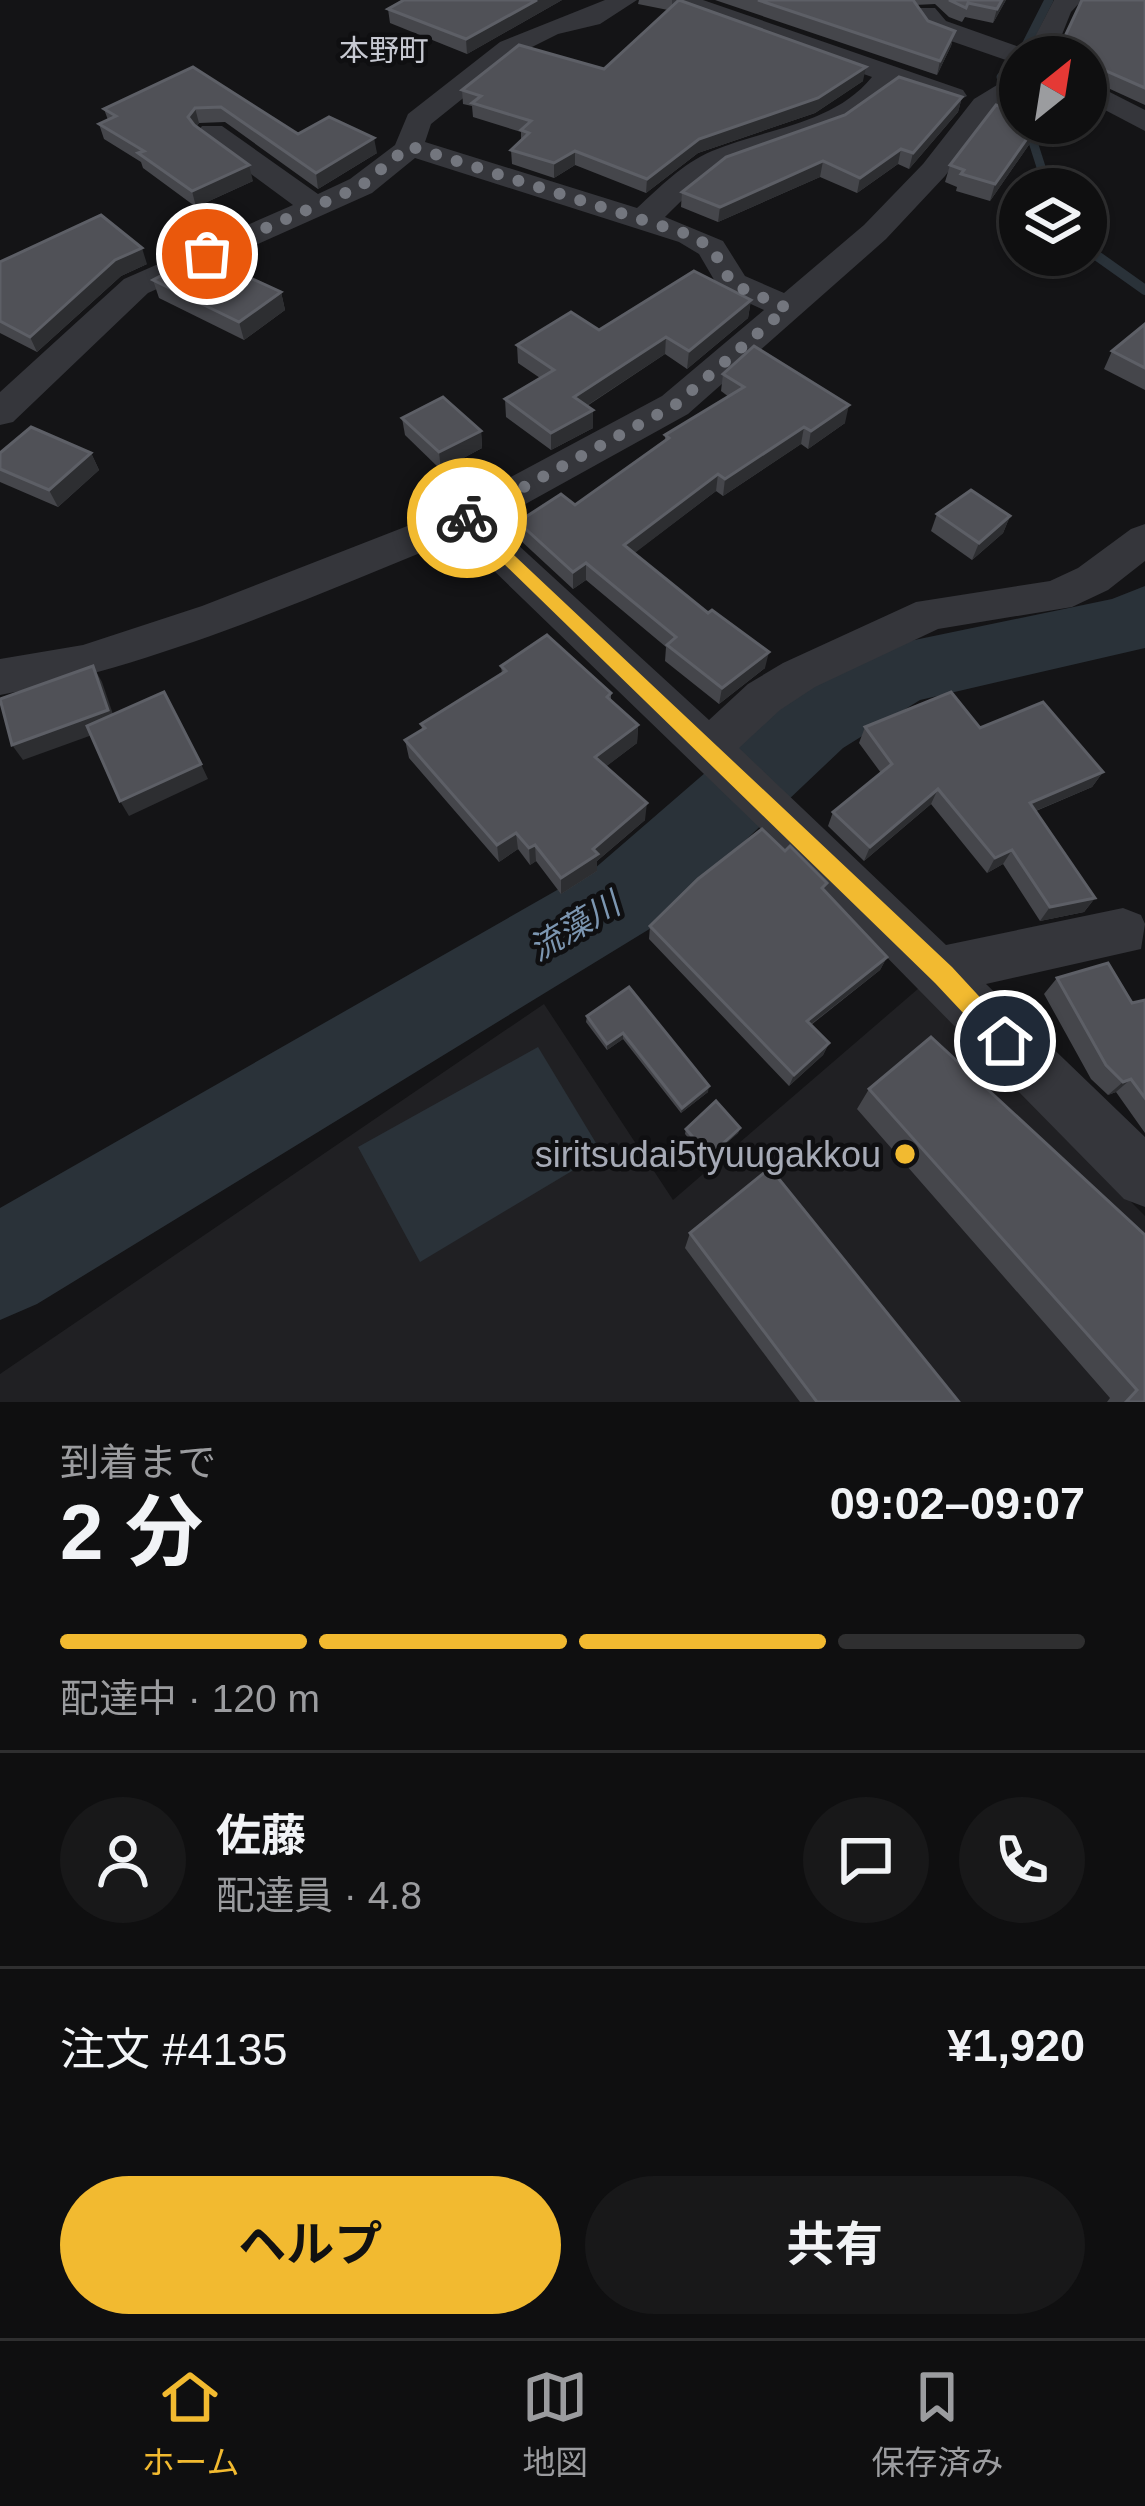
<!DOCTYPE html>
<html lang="ja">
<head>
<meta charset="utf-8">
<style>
  :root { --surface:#0f0f10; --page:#181819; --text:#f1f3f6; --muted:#9b9c9f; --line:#2f2f30; --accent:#f2ba30 }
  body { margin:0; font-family:Arial,"Noto Sans JP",sans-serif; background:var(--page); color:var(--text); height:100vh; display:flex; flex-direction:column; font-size:45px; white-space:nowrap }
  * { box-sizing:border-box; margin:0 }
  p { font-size:39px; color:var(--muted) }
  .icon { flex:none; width:66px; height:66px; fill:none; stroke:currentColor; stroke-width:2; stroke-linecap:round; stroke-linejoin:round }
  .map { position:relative; height:1402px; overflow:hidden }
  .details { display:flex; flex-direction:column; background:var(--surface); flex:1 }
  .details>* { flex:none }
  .needle { width:78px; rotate:30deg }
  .fabs { position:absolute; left:999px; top:36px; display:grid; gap:24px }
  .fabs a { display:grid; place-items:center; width:108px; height:108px; border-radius:50%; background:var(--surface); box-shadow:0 3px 9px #0004,0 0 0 3px var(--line); font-size:60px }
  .pin { position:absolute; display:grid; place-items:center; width:102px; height:102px; color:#fff; margin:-51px; border:6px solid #fff; border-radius:50%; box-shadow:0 3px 12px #0007 }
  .courier { position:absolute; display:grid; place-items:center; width:120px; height:120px; margin:-60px; border:9px solid #f2ba30; border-radius:50%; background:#fff; color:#222; box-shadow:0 3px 15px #0007 }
  .headline em { font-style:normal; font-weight:700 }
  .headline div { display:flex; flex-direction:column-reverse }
  .headline { display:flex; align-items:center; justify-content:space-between; height:204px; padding:0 60px }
  h1 { font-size:78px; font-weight:700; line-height:90px }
  .bar { display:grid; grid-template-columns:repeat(4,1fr); gap:18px 12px; align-content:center; height:144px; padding:0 60px }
  .bar i { height:15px; border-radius:9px; background:var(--line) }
  .bar .on { background:var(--accent) }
  .bar p { grid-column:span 4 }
  .line { display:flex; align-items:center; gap:30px; padding:0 60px; border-top:3px solid var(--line) }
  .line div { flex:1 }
  .round { display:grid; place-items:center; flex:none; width:126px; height:126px; border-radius:63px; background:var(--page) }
  .cta { display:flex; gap:24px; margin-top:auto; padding:24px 60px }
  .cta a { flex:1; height:138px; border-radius:72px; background:var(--accent); color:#111; font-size:48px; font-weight:700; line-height:138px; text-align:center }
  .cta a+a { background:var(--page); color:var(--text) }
  .dock { display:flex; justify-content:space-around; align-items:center; height:168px; border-top:3px solid var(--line); background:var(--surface); font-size:33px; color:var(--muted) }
  .dock a { display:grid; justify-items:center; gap:6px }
  .dock .on { color:var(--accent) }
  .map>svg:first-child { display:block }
  .built { fill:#202023 }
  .water { fill:#2a3239 }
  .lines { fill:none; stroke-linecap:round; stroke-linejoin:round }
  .stream-far1 { stroke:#2a3239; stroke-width:9 }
  .stream { stroke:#2a3239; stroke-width:10 }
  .river { fill:#2a3239; fill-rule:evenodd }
  .street { fill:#35363b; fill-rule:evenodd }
  .wall { fill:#45464b }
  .shaded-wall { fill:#2d2e31 }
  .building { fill:#505157; stroke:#5d5f66; stroke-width:3 }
  .route { fill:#f2ba30 }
  .done { stroke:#73767e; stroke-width:12; stroke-dasharray:0 21.6 }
  .poi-dot { fill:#f2ba30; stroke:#0f0f11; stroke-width:4.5 }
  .labels { text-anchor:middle; stroke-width:9; stroke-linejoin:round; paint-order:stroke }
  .far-quarter-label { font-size:30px; fill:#c7c9d2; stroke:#0f0f11 }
  .water-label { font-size:33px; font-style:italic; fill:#7c96b1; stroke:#0f0f11 }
  .near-poi-label { font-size:36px; fill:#a6aab6; stroke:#0f0f11; text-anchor:end }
</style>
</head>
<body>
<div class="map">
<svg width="1145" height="1402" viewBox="0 0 1145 1402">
  <rect width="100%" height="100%" fill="#141416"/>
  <path class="built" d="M919 988 1145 1216V1402H0V1374L544 1004 673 1200Z"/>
  <path class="water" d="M538 1047 602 1153 420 1262 358 1147Z"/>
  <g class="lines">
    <g class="stream-far1">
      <path d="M1020 57 1049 0"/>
      <path d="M1001 77 1020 57"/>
      <path d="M1027 123 1048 189"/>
    </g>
    <path class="stream" d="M1086 248 1145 290"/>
    <path class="river" d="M1145 586V648L920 700 843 748 656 925 37 1304 0 1320V1208L594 869 787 702 873 652 900 643 1112 599Z"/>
    <g class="street">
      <path d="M605 0H637L600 24 558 34 518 54 431 124 425 142 637 208C661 186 682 164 712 151 766 128 833 125 872 77L669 5 665 0H703L963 90 967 96 953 104 895 85C853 137 787 139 730 165 704 177 685 197 665 217L723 241 745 276 784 293 864 225 923 164 974 99 1020 71V92L994 111 945 176 886 239 688 414 493 522 709 720 748 684 783 663 916 602 1050 581 1078 568 1131 529 1145 524V561L1108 590 1072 607 938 629 815 687 780 710 739 748 946 945 1123 908 1141 915 1145 924 1141 949 986 984 1145 1137V1207L1124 1199 765 833 459 537C309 598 160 665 0 695V659L83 645 202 606 451 509 662 396 764 310 720 290 699 254 679 242 415 158 372 193 148 293 13 422 0 425V392L124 279 293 205 202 138 197 132 202 126H222L318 194 350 179 395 145 408 114 500 42Z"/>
      <path d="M1054 0H1082L1071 12 1053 57H1020V65L928 33 913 13 917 8H935L946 21 1028 50Z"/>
      <path d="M1086 80 1145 110V131L1086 100Z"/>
    </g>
  </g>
  <g class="wall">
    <path d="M562 0 467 54 390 23 388 9Z"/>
    <path d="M639 0H672V6L863 81 815 113 698 153 646 193 575 165 554 178 512 164 511 150 521 141V132L473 117 472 106 463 104 462 90 604 69 668 10 638 4Z"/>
    <path d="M715 0H1006L993 23 965 17 962 22 949 17 935 4 915 5 928 21 955 31 951 46 937 75Z"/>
    <path d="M1145 0V105L1086 78V57H1057L1059 49Z"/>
    <path d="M193 67 298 134 377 153 318 189 225 122 199 123 196 127 253 181 196 207 143 168 141 162 104 139 99 124 108 120 104 109Z"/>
    <path d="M962 97 958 112 909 169 898 164 857 193 820 177 718 222 681 207 682 192Z"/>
    <path d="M1020 123H1044L990 201 956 191 957 187 945 182 950 165Z"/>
    <path d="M0 262 147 264 121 276 37 352 0 333Z"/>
    <path d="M153 280 281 292 285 310 244 340 159 298Z"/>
    <path d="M751 300 748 318 687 369 665 354 587 406 593 428 551 450 506 417 505 399 540 378 518 363 517 345Z"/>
    <path d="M1145 324V390L1104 369 1112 351Z"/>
    <path d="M723 374 845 423 808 449 801 444 723 496 716 491 634 553 765 668 719 704 665 661 666 647 586 580 573 589 519 539 518 522 575 505 665 441V435L729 397 721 391Z"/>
    <path d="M402 418 481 431 482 448 441 470 405 435Z"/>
    <path d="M0 453H91L99 470 58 507 0 482Z"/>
    <path d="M937 514 1010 516 1003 533 972 560 931 531Z"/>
    <path d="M501 666 611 693V700L638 725 637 743 605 767 645 820 597 861V871L561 894 536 861 530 865 518 849 499 862 409 758 405 740 422 729 421 724 502 674Z"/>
    <path d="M865 727 980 728 1103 772 1092 787 1036 811 1095 898 1084 912 1040 921 1003 864 987 873 931 804 864 861 828 826 833 812 881 773 859 743Z"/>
    <path d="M824 891 887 957 880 970 811 1025 829 1043 823 1055 789 1086 649 939 650 926Z"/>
    <path d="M1057 978 1132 1003 1145 1000V1133L1116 1092 1108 1095 1091 1079 1044 994Z"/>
    <path d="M629 987 708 1092 681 1113 623 1039 607 1050 586 1022 587 1016Z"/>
    <path d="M869 1089 1145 1235V1402H1107L1110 1398 857 1109Z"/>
    <path d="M740 1128 738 1133 707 1160 685 1134 686 1129Z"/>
    <path d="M690 1233 959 1402H800L685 1248Z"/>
  </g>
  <g class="shaded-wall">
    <path d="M537 0H562L467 54 466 39Z"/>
    <path d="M1002 0H1006L993 23 997 9Z"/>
    <path d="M955 31 951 46 937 75 940 61Z"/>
    <path d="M866 67 863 81 815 113 698 153 646 193 647 179 699 139Z"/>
    <path d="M962 97 958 112 909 169 913 153Z"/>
    <path d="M195 108 199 123 193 132 188 117Z"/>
    <path d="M1038 123H1044L990 201 995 184Z"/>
    <path d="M374 138 377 153 318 189 316 173Z"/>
    <path d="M901 149 898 164 857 193 860 178Z"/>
    <path d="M575 151V165L554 178V163Z"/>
    <path d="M823 161 820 177 718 222 720 207Z"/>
    <path d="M249 165 253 181 196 207 192 191Z"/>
    <path d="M142 248 147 264 121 276 37 352 30 337 115 260Z"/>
    <path d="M281 292 285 310 244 340 239 322Z"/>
    <path d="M751 300 748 318 687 369 689 351Z"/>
    <path d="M666 337 665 354 574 414V397Z"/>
    <path d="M849 405 845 423 808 449 811 431Z"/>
    <path d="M593 410V428L551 450V433Z"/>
    <path d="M804 427 801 444 723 496 725 479Z"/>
    <path d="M481 431 482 448 441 470 439 452Z"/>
    <path d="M91 453 99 470 58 507 49 490Z"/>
    <path d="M718 474 716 491 623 562 624 545Z"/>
    <path d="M1010 516 1003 533 972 560 979 543Z"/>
    <path d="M586 563V580L573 589V572Z"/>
    <path d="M769 652 765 668 719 704 722 688Z"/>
    <path d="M93 666 102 682 117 726 23 760 12 745Z"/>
    <path d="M638 725 637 743 595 775V757Z"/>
    <path d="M201 764 208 779 129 816 120 801Z"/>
    <path d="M1103 772 1092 787 1021 817 1030 803Z"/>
    <path d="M938 789 931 804 864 861 870 847Z"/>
    <path d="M647 803 645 820 597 861V871L561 894V878Z"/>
    <path d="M516 833 518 849 499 862 497 845Z"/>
    <path d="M535 845 536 861 530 865 529 848Z"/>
    <path d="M1012 850 1003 864 987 873 995 858Z"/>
    <path d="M1095 898 1084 912 1040 921 1050 907Z"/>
    <path d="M887 957 880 970 801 1032 807 1021Z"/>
    <path d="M623 1033V1039L607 1050V1044Z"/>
    <path d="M829 1043 823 1055 789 1086 794 1075Z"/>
    <path d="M1131 1079 1116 1092 1108 1095 1123 1082Z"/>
    <path d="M709 1086 708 1092 681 1113 682 1108Z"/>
    <path d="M740 1128 738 1133 707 1160 709 1156Z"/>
  </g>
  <g class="building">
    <path d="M404 0H537L466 39 388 9Z"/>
    <path d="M679 0 866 67 818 98 699 139 647 179 575 151 554 163 511 150 529 133 521 130 531 121 472 103 481 96 462 90 519 45 604 69Z"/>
    <path d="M758 0H913L928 21 955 31 940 61Z"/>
    <path d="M949 0H1002L997 9 968 3 966 8Z"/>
    <path d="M1082 0H1145V88L1086 62V57H1076L1059 49Z"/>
    <path d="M193 67 298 134 329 117 374 138 316 173 221 107 195 108 188 117 194 125 249 165 192 191 138 153 144 151 99 124 116 116 104 109Z"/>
    <path d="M899 77 962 97 913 153 901 149 860 178 823 161 720 207 682 192 726 157 845 115Z"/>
    <path d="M996 105 1010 110 1020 105V123H1038L995 184 961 174 964 170 950 165Z"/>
    <path d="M101 215 142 248 115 260 30 337 0 321V262Z"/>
    <path d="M200 255 281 292 239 322 153 280Z"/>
    <path d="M694 271 751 300 689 351 666 337 574 397 593 410 551 433 505 399 554 370 517 345 571 312 599 330Z"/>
    <path d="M1145 324V368L1112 351Z"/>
    <path d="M754 346 849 405 811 431 804 427 725 479 718 474 624 545 708 613 712 610 769 652 722 688 667 645 676 637 586 563 573 572 518 522 561 494 575 505 669 438 665 435 744 387 723 374Z"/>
    <path d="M443 397 481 431 439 452 402 418Z"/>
    <path d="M31 427 91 453 49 490 0 469V453Z"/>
    <path d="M971 490 1010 516 979 543 937 514Z"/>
    <path d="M547 635 611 693 607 697 638 725 595 757 647 803 593 849 598 854 561 878 535 845 529 848 516 833 497 845 405 740 425 728 421 724 506 671 501 666Z"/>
    <path d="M93 666 108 710 12 745 0 699Z"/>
    <path d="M164 692 201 764 120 801 87 726Z"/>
    <path d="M951 692 980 728 1043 702 1103 772 1030 803 1095 898 1050 907 1012 850 995 858 938 789 870 847 833 812 892 764 865 727Z"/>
    <path d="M762 829 785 851 790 846 827 883 822 888 887 957 807 1021 829 1043 794 1075 650 926 698 879Z"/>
    <path d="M1108 963 1132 1003 1145 1000V1098L1131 1079 1123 1082 1106 1065 1057 978Z"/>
    <path d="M629 987 709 1086 682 1108 623 1033 607 1044 587 1016Z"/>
    <path d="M931 1037 1145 1235V1402H1126L1137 1390 869 1089Z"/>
    <path d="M716 1101 740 1128 709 1156 686 1129Z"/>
    <path d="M770 1168 959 1402H817L690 1233Z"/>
  </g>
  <path class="route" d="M467 511 952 967 1013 1033V1049H997L935 983 461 522 458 518Z"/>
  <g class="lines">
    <path class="done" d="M207 254 361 186 409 146 690 235 712 248 732 284 787 308 675 405 467 518"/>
  </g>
  <circle class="poi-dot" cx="905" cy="1154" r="12"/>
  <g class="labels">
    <g class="far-quarter-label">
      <text x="384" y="61">本野町</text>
    </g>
    <g class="water-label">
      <text transform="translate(574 926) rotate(-31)" y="12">流藻川</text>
    </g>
    <g class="near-poi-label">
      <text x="881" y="1167">siritsudai5tyuugakkou</text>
    </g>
  </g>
</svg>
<div class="fabs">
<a><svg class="needle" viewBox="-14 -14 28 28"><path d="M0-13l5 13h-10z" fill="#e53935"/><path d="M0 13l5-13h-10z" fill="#9b9c9f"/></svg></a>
<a><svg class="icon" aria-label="layers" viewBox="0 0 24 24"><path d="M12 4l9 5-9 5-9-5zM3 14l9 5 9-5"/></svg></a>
</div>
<div class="pin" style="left:207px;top:254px;background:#ea580c"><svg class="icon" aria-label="bag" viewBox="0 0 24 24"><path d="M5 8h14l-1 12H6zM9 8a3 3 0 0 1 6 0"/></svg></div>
<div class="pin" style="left:1005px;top:1041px;background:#1f2937"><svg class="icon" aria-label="home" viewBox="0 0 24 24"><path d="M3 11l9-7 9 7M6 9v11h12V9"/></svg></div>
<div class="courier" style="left:467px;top:518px"><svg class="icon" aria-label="bike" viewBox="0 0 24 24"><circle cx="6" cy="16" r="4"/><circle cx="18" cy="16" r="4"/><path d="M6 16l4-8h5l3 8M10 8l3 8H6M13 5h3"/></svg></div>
</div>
<section class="details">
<div class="headline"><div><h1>2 分</h1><p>到着まで</p></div><em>09:02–09:07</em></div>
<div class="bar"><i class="on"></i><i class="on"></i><i class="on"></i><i></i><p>配達中 · 120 m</p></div>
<div class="line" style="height:216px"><a class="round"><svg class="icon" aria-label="person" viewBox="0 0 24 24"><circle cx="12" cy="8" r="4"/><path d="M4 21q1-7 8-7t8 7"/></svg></a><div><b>佐藤</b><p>配達員 · 4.8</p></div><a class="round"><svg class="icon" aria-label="chat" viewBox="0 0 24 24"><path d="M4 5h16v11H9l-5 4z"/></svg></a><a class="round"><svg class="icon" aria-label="phone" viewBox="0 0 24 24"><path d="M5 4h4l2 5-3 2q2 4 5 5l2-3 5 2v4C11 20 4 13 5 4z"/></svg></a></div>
<div class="line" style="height:156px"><div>注文 #4135</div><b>¥1,920</b></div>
<div class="cta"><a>ヘルプ</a><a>共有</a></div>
</section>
<nav class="dock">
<a class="on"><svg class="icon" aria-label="home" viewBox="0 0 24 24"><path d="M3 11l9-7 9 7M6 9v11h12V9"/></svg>ホーム</a>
<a><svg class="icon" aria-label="map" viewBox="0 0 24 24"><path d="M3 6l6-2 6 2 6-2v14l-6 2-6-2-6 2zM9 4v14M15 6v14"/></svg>地図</a>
<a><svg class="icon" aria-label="saved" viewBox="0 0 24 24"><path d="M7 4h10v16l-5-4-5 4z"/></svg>保存済み</a>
</nav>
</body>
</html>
